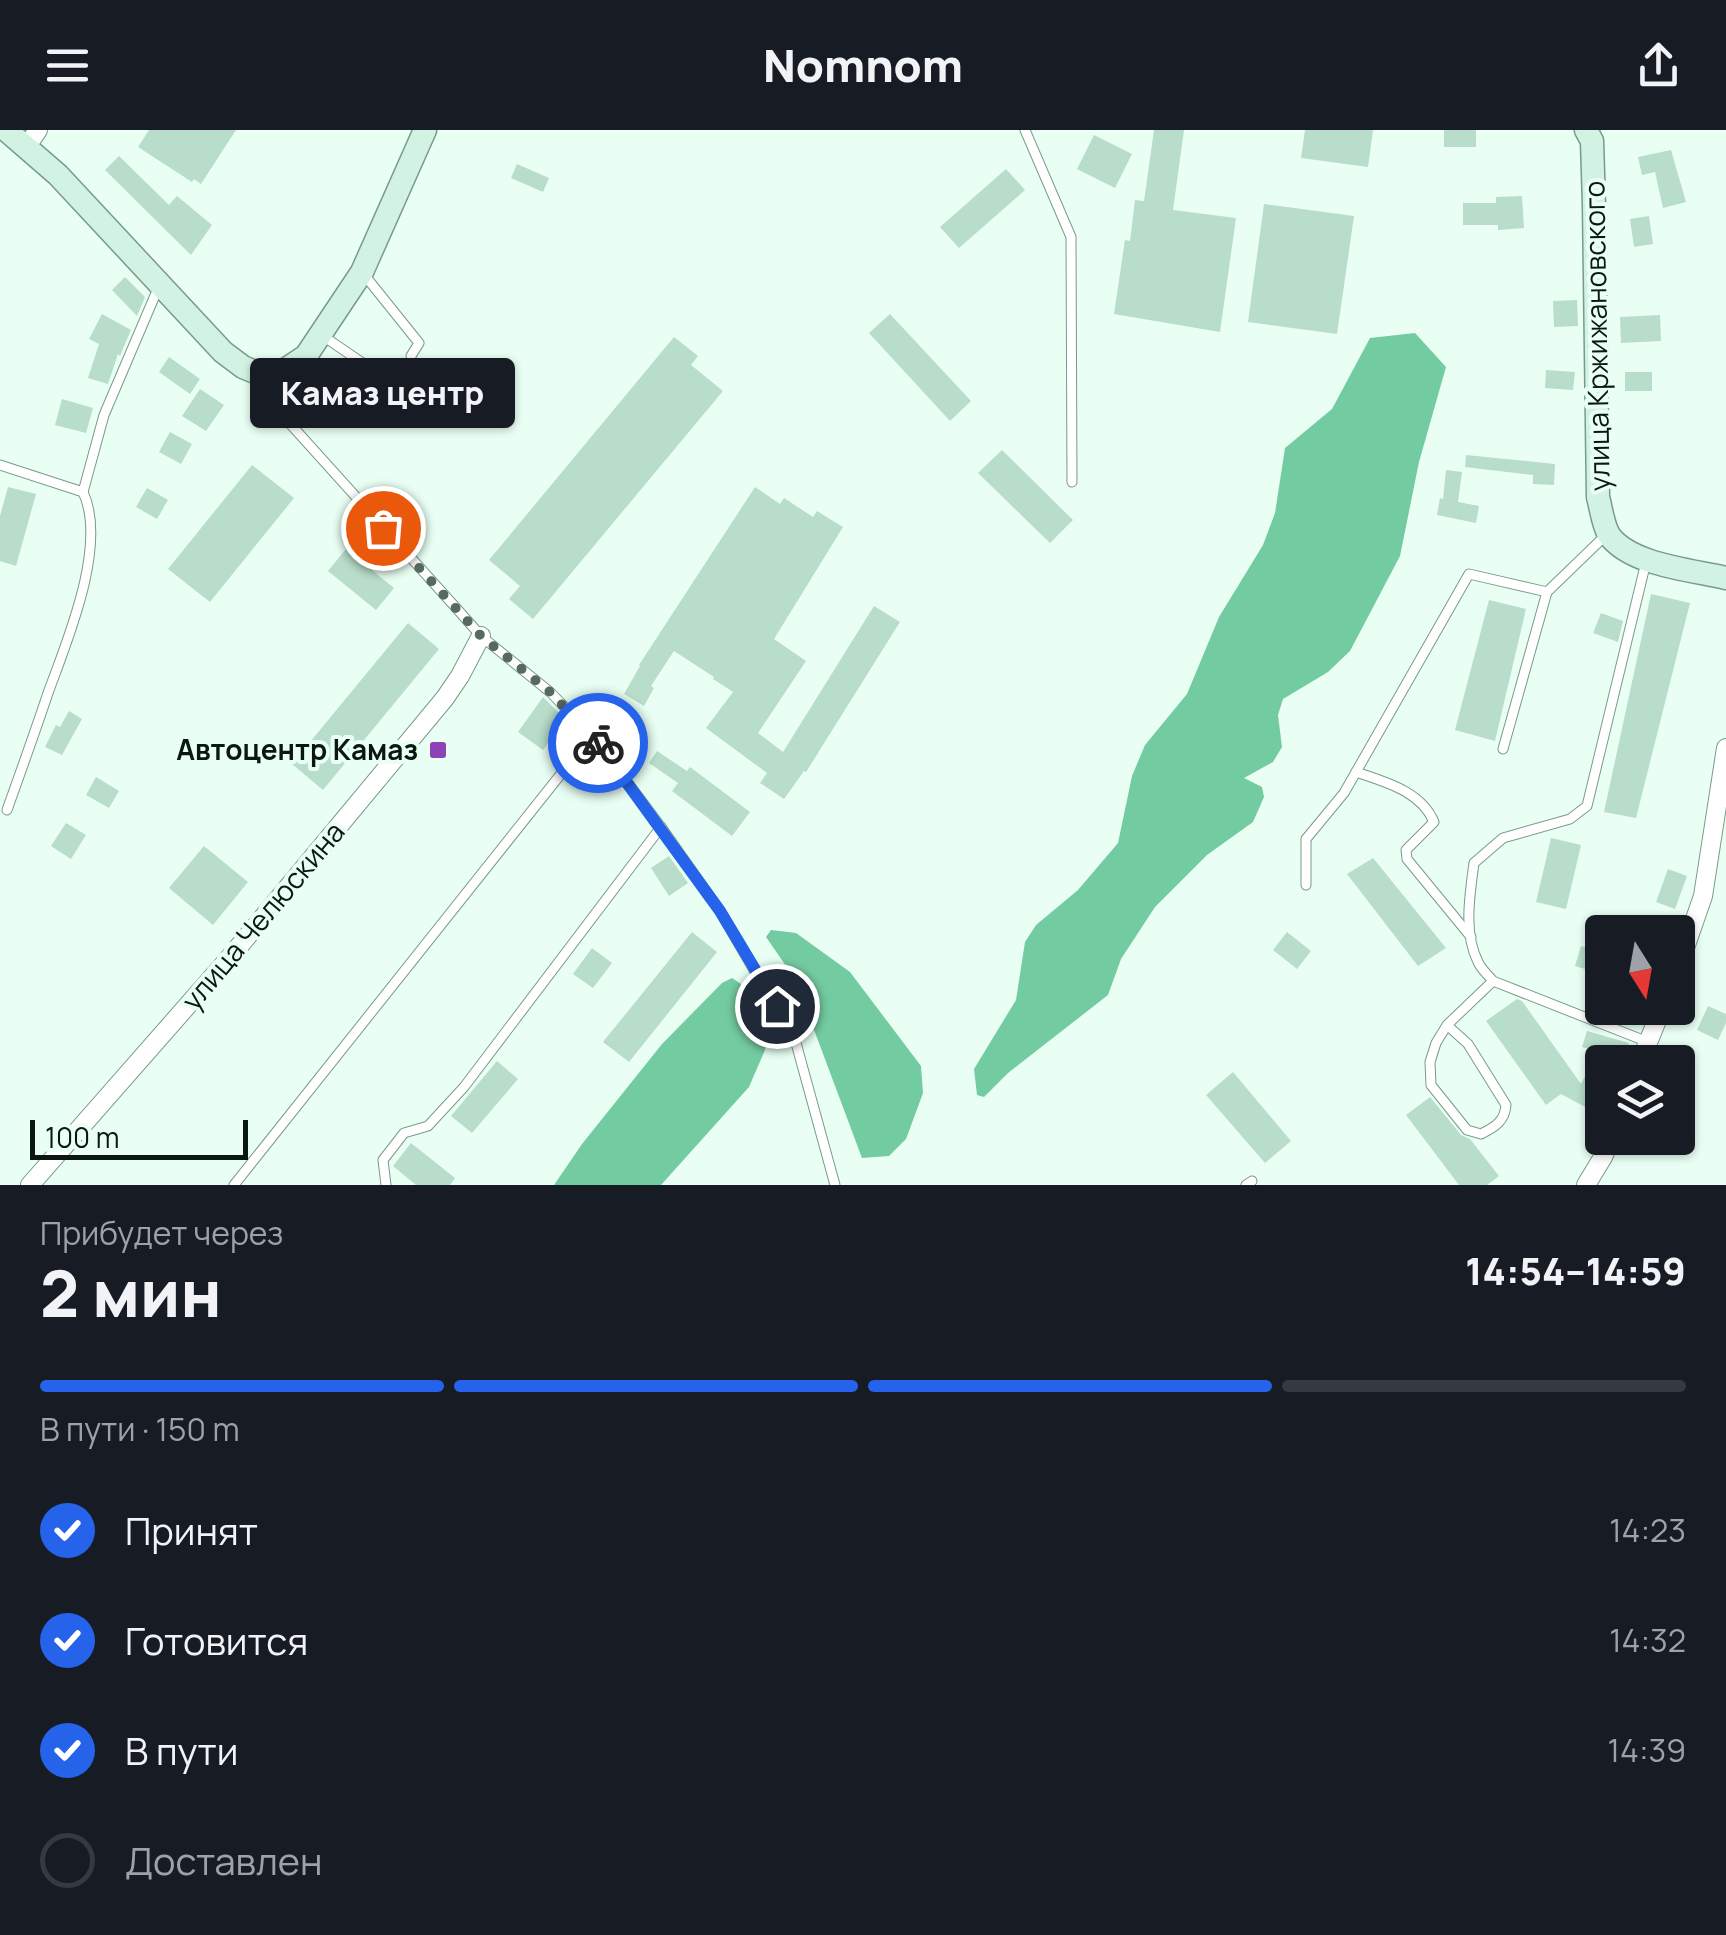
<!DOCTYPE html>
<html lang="ru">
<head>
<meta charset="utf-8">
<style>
  :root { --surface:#171b24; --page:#20242c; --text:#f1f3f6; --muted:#9ea1a6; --line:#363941; --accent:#2563eb }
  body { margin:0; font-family:Manrope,sans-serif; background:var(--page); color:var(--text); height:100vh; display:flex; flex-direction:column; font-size:38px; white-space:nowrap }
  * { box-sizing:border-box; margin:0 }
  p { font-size:32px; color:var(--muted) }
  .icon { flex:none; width:55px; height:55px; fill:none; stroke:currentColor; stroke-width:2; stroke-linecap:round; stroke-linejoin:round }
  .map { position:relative; height:1055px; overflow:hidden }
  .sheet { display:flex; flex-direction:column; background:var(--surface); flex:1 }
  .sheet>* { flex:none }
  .needle { width:65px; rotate:169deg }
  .buttons { position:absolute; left:1585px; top:785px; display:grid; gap:20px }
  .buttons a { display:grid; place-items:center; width:110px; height:110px; border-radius:10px; background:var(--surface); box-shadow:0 2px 8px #0004; font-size:50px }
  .scale { position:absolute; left:30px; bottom:25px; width:218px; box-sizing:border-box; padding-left:10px; border:5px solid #0a1811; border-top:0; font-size:28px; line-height:35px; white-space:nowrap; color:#0a1811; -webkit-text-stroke:8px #e9fff3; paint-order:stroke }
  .pin { position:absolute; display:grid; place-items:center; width:85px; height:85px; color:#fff; margin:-42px; border:5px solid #fff; border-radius:50%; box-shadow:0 2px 10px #0007 }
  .courier { position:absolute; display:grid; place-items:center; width:100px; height:100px; margin:-50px; border:8px solid #2563eb; border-radius:50%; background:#fff; color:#222; box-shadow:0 2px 12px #0007 }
  .bubble { position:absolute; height:70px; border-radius:10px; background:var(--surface); box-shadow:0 2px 8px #0004; font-size:32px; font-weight:800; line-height:70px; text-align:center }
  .summary em { font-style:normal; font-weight:800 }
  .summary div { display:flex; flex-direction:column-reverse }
  .summary { display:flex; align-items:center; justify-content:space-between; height:170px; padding:0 40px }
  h1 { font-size:65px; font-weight:800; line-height:75px }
  .bar { display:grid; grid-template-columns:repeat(4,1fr); gap:15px 10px; align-content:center; height:120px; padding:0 40px }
  .bar i { height:12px; border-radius:8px; background:var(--line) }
  .bar .on { background:var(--accent) }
  .bar p { grid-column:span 4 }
  ol { padding:0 40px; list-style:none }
  li { display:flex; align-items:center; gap:30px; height:110px }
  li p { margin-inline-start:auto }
  li .icon { padding:10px; border-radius:50%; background:var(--accent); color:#fff; stroke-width:4 }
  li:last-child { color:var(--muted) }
  li i { width:55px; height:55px; border:5px solid var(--line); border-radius:50% }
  header { display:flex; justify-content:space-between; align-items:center; height:130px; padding:0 40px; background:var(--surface); font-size:45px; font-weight:800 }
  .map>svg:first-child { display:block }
  .water { fill:#73cba1 }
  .building { fill:#b8ddca }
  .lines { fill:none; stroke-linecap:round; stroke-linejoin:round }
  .lane-casing { stroke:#789b89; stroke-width:11 }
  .street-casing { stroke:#789b89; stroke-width:20 }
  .secondary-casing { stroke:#789b89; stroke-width:25 }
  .lane { stroke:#fff; stroke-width:9 }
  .street { stroke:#fff; stroke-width:18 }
  .secondary { stroke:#d2f3e4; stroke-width:22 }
  .done { stroke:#586960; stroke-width:10; stroke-dasharray:0 18 }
  .route { stroke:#2563eb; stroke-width:12 }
  .poi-dot { fill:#8d43b5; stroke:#e9fff3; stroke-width:4 }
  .labels { text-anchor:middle; stroke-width:8; stroke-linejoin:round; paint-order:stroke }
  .street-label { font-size:28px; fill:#0a1811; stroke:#e9fff3 }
  .poi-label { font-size:28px; font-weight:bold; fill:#0a1811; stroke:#e9fff3; text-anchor:end }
</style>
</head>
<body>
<header><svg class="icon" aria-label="menu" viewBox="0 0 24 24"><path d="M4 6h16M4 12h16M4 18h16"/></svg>Nomnom<svg class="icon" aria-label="share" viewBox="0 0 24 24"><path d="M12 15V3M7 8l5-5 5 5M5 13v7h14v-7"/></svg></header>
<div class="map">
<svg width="1726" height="1055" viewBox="0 0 1726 1055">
  <rect width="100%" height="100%" fill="#e9fff3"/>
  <g class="water">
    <path d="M1415 203 1446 237 1419 332 1400 426 1350 521 1328 542 1283 569 1278 585 1282 617 1273 632 1244 648 1262 657 1264 667 1253 692 1207 725 1155 777 1121 829 1108 865 1008 943 984 967 977 965 974 939 1016 870 1025 812 1036 795 1078 760 1118 713 1132 646 1145 615 1187 564 1219 487 1263 415 1275 383 1285 318 1332 279 1370 208Z"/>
    <path d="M771 800 796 803 850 842 921 936 923 963 906 1009 889 1026 862 1028 795 849 766 807Z"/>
    <path d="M732 848 741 854 769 894 765 920 749 957 661 1055H554L582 1014 662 914 722 853Z"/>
  </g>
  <g class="building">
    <path d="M149 0H236L201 54 194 49 192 52 138 17Z"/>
    <path d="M1154 0H1184L1173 80 1236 88 1220 202 1114 184 1125 110 1130 111 1135 70 1144 71Z"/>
    <path d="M1305 0H1373L1368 37 1301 28Z"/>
    <rect x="1444" y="0" width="32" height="17"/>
    <path d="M1094 5 1132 24 1115 58 1077 39Z"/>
    <path d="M1671 20 1686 72 1663 78 1655 42 1642 45 1638 27Z"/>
    <path d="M119 26 169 75 177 66 212 95 191 125 105 40Z"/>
    <path d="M517 34 549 48 543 62 511 48Z"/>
    <path d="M1006 39 1025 60 959 118 940 97Z"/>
    <path d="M1522 66 1524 98 1498 100V95H1463V73H1496V67Z"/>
    <path d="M1264 74 1354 86 1337 204 1248 192Z"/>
    <path d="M1649 86 1653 114 1634 117 1630 89Z"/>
    <path d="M125 147 145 167 137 186 112 160Z"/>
    <path d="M1577 170 1578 196 1554 197 1553 171Z"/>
    <path d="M102 184 131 200 120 226 118 224 108 254 88 248 99 214 89 209Z"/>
    <path d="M890 184 971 271 950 291 869 203Z"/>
    <path d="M1660 185 1661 211 1621 213 1620 187Z"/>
    <path d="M674 207 698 226 691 235 723 261 533 489 509 469 520 456 489 430Z"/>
    <path d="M169 227 200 249 190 264 159 242Z"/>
    <path d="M1546 240 1575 242 1573 260 1545 258Z"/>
    <rect x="1625" y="242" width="27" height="19"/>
    <path d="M200 259 224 275 206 301 182 286Z"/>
    <path d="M62 269 93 278 86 303 55 295Z"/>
    <path d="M170 302 192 314 181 334 159 322Z"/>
    <path d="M1002 320 1073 390 1050 413 978 343Z"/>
    <path d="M1466 325 1555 334 1554 355 1533 354V345L1465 337Z"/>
    <path d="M252 335 294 368 210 472 168 439Z"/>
    <path d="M1446 340 1462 342 1458 372 1479 376 1476 393 1437 385 1440 368 1443 369Z"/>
    <path d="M8 357 36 364 16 436 0 431V386Z"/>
    <path d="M755 357 780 374 784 368 813 387 817 381 843 397 774 509 806 531 758 603 783 622 874 476 900 492 806 642 804 641 784 669 760 653 767 643 706 598 733 562 713 549 714 547 674 521 651 556 654 558 644 576 624 564 640 536 639 535Z"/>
    <path d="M147 358 168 370 157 389 136 377Z"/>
    <path d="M346 419 394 458 376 480 328 441Z"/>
    <path d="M1651 464 1690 473 1636 688 1604 682Z"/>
    <path d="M1489 470 1526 479 1495 611 1455 600Z"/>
    <path d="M1601 483 1623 491 1618 512 1593 503Z"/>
    <path d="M408 493 439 519 323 660 292 634Z"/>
    <path d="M543 567 565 589 543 620 518 602Z"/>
    <path d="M69 581 82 589 62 625 45 617 56 595 60 597Z"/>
    <path d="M657 621 687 641 690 637 750 682 732 706 672 661 678 653 649 633Z"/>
    <path d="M96 647 119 661 109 678 86 665Z"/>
    <path d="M66 693 86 705 71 729 51 716Z"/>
    <path d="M1551 708 1581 715 1566 779 1536 772Z"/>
    <path d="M204 716 248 752 213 795 169 758Z"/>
    <path d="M669 726 688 753 669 766 651 738Z"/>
    <path d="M1373 728 1446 818 1418 836 1347 744Z"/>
    <path d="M1668 739 1687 746 1675 779 1656 772Z"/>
    <path d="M692 802 717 822 629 932 603 912Z"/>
    <path d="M1287 802 1311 821 1297 839 1273 820Z"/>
    <path d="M1581 816 1602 822V844L1575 836Z"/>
    <path d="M592 818 612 833 593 858 573 844Z"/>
    <path d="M1517 869 1522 871 1581 954 1586 944 1602 952V986L1561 964 1546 975 1486 891Z"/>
    <path d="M1708 876 1726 884V893L1718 910 1697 900Z"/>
    <path d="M1587 901 1629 913 1625 929 1582 917Z"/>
    <path d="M497 931 518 949 472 1003 451 986Z"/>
    <path d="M1233 942 1291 1011 1265 1033 1206 965Z"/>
    <path d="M1430 967 1461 1005 1470 1009 1499 1046 1487 1055H1459L1406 985Z"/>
    <path d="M411 1013 455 1048 450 1055H416L393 1036Z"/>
  </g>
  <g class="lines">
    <g class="lane-casing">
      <g id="lane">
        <path d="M1025 0 1071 107 1072 352"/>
        <path d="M362 142 419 213 411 226"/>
        <path d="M323 206 392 253 402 238"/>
        <path d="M267 244 273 269 284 287 458 480 481 506 550 562 592 605 661 697 720 781 796 913 835 1055"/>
        <path d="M0 335 83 362"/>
        <path d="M1646 432 1587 676 1570 689 1503 708 1474 733C1470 764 1463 802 1478 832 1481 839 1488 845 1493 851L1648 912"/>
        <path d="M1503 619 1547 462 1606 405"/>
        <path d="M1356 642C1385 652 1421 661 1434 692L1406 720 1407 729 1471 807"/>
        <path d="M7 680C21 641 35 602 48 563 67 511 108 415 83 362L104 285 159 156"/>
        <path d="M1306 755V709L1344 663 1469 444 1547 462"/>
        <path d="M1447 895 1468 914 1506 975C1505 991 1495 997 1481 1004L1467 1000 1431 955 1430 932 1436 913 1447 895 1493 851"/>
        <path d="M234 1055 592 605"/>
        <path d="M386 1055 383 1030 404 1003 428 996 464 957 661 697"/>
        <path d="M1246 1055 1252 1051"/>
      </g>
    </g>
    <g class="street-casing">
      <g id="street">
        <path d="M27 16 38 0"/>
        <path d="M1678 838 1703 766 1726 618"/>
        <path d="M1640 932 1662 878"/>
        <path d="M30 1055 231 826 445 568 460 546 481 506"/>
        <path d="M1586 1055 1603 1027 1611 1008"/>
      </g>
    </g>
    <g class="secondary-casing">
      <g id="secondary">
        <path d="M6 0 58 45 223 222 243 237 255 242 266 243 282 242 306 226 362 142 425 0"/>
        <path d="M1586 0 1592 11 1594 75 1598 367C1601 378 1603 395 1609 405 1630 435 1692 440 1726 448"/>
      </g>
    </g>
    <use href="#lane" class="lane"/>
    <use href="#street" class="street"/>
    <use href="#secondary" class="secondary"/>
  </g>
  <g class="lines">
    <path class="done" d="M383 398 481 506 550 562 598 613"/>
    <path class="route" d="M598 613 720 781 777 876"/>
  </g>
  <rect class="poi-dot" x="428" y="610" width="20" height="20" rx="5"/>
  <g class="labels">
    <g class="street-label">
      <text transform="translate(1597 206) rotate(-91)" y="10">улица Кржижановского</text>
      <text transform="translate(263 786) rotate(-50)" y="10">улица Челюскина</text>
    </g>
    <g class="poi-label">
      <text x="418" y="630">Автоцентр Камаз</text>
    </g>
  </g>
</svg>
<div class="buttons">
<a><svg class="needle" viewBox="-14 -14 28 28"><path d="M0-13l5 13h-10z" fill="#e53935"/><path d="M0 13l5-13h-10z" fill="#9ea1a6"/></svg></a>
<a><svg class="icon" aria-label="layers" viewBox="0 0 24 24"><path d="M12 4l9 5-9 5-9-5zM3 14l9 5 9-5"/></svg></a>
</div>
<div class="scale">100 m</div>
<div class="pin" style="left:383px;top:398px;background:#ea580c"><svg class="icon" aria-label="bag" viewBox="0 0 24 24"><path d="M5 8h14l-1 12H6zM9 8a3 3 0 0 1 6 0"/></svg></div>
<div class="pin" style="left:777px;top:876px;background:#1f2937"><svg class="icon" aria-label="home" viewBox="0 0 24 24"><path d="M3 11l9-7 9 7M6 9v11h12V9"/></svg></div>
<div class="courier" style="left:598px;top:613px"><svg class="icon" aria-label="bike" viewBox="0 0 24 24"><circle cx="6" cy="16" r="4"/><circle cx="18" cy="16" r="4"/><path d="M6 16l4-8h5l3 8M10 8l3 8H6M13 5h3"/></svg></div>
<div class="bubble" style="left:250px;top:228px;width:265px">Камаз центр</div>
</div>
<section class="sheet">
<div class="summary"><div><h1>2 мин</h1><p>Прибудет через</p></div><em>14:54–14:59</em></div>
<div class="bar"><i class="on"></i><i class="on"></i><i class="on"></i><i></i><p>В пути · 150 m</p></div>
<ol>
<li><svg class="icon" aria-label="check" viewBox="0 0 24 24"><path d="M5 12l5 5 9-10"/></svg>Принят<p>14:23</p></li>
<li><svg class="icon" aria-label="check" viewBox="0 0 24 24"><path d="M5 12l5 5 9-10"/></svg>Готовится<p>14:32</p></li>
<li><svg class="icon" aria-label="check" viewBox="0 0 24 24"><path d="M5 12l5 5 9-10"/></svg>В пути<p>14:39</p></li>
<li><i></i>Доставлен</li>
</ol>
</section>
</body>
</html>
